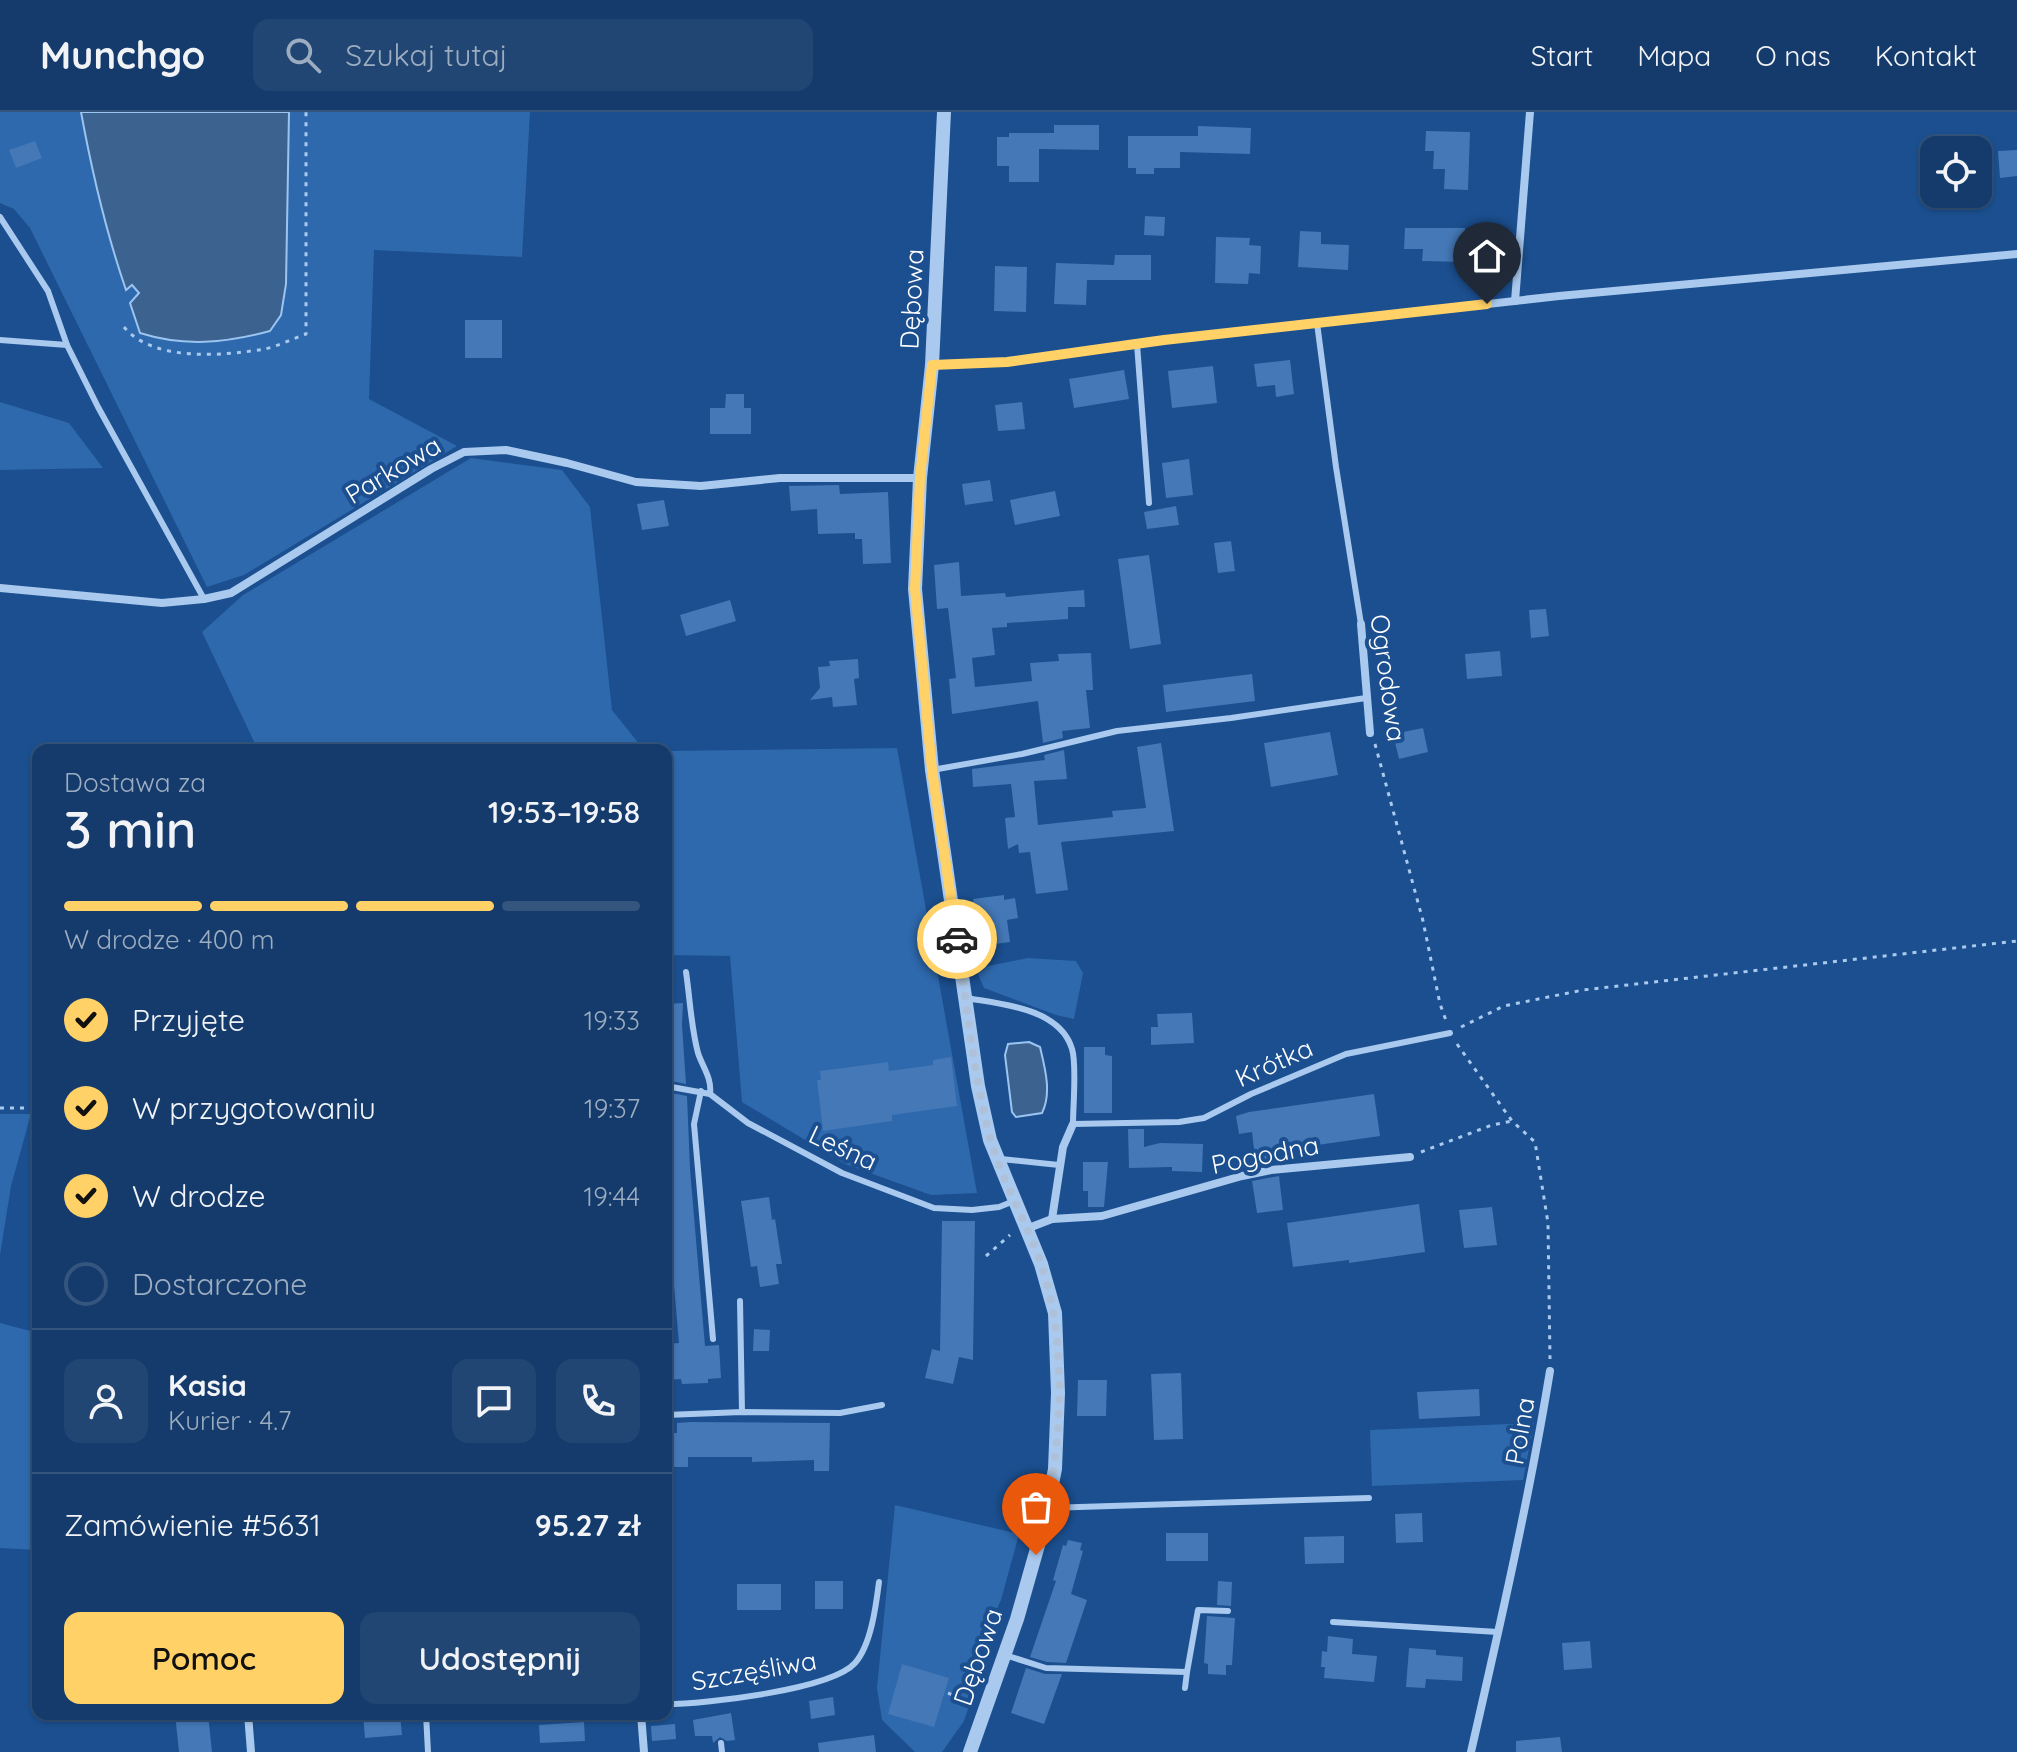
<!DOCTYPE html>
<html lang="pl">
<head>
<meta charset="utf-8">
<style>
  :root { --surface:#143b6b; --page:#214673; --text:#f1f3f6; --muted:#9dadc1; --line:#33557e; --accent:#ffd166 }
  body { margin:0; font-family:Quicksand,sans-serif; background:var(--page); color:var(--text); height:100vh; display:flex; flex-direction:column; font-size:30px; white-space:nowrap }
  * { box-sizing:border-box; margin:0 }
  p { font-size:26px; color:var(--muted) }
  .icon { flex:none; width:44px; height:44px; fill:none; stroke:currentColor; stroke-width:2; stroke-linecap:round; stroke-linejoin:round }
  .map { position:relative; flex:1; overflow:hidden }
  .side { position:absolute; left:32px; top:632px; width:640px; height:976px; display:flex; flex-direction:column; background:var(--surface); border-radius:16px; box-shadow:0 2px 6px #0004,0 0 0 2px var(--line) }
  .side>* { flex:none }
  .fabs { position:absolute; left:1920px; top:24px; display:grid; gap:16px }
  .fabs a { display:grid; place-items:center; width:72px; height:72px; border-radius:16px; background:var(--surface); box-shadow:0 2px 6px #0004,0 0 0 2px var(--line); font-size:40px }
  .pin { position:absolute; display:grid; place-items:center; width:68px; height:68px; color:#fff; margin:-82px -34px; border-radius:50% 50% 50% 0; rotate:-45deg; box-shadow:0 0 8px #0007 }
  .pin .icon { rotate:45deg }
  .courier { position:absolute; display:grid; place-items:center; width:80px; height:80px; margin:-40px; border:6px solid #ffd166; border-radius:50%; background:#fff; color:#222; box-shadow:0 2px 10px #0007 }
  .headline em { font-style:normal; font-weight:600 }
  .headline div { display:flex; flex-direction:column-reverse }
  .headline { display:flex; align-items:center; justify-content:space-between; height:136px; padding:0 32px }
  h1 { font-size:52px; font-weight:600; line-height:60px }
  .bar { display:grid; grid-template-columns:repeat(4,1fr); gap:12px 8px; align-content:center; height:96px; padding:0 32px }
  .bar i { height:10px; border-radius:6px; background:var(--line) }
  .bar .on { background:var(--accent) }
  .bar p { grid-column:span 4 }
  .line { display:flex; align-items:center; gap:20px; padding:0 32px; border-top:2px solid var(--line) }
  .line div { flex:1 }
  .round { display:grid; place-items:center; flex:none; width:84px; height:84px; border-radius:16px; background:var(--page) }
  ol { padding:0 32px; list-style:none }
  li { display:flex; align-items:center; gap:24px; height:88px }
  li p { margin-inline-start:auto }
  li .icon { padding:8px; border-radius:50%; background:var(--accent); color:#111; stroke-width:4 }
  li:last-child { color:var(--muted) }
  li i { width:44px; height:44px; border:4px solid var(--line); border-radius:50% }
  .primary-button { display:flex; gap:16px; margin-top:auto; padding:16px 32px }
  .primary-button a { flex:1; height:92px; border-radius:16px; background:var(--accent); color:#111; font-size:32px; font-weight:600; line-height:92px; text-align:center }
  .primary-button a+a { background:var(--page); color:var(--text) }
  header { display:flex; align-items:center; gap:48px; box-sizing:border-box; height:112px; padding:0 40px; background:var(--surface); border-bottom:2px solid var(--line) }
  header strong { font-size:38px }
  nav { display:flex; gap:44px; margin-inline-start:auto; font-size:28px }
  .search { width:560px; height:72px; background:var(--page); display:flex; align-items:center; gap:20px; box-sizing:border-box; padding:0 28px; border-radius:16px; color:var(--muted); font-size:30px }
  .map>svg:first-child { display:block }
  .green { fill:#2e69ad }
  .water { fill:#3c6290; stroke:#9cc4f0; stroke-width:2 }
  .building { fill:#4478b7 }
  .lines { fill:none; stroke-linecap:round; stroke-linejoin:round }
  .path { stroke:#a9c9ee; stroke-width:3; stroke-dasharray:4 6; stroke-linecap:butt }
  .service { stroke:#a9c9ee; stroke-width:6 }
  .minor { stroke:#a9c9ee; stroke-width:8 }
  .tertiary { stroke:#a9c9ee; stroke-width:14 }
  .done { stroke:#afc1d8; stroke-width:8; stroke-dasharray:0 14.4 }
  .route { stroke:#ffd166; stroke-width:10 }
  .labels { text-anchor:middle; stroke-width:8; stroke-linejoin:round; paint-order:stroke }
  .street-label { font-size:26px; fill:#fff; stroke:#1b4f8f }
</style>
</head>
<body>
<header>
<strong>Munchgo</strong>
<div class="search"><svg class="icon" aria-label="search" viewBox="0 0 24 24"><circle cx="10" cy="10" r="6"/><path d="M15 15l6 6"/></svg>Szukaj tutaj</div>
<nav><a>Start</a><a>Mapa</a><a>O nas</a><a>Kontakt</a></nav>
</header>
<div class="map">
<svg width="2017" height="1640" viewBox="0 0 2017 1640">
  <rect width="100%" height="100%" fill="#1b4f8f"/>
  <g class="green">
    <path d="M0 0H530L522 145 374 138 369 287 457 334 244 463 207 475 30 116 14 97 0 91Z"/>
    <path d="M0 290 69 311 103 356 0 358Z"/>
    <path d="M471 346 562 358 590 395 612 598 644 638H258L202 520 243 483Z"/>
    <path d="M897 636 977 1081 931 1083 845 1052 742 990 730 844 666 843V639Z"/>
    <path d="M1028 846 1076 849 1083 861 1074 907 1056 903 984 876 978 862 988 854Z"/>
    <path d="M0 1002H31L11 1074 0 1143Z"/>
    <path d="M0 1211 38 1221V1266L35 1267 38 1308V1428L36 1438 0 1436Z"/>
    <path d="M1534 1311 1523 1368 1372 1374 1370 1318Z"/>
    <path d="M895 1393 1019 1422 1001 1488 979 1536 967 1572 975 1576 964 1609 942 1640H915L882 1608 877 1576Z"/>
  </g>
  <g class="water">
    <path d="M81 0H289L286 172 281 203 270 219C226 231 184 235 140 221L130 191 139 181 132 173 126 178C106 120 92 60 81 0Z"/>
    <path d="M1029 930 1040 935C1045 956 1052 981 1042 1001L1016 1005 1012 1000 1005 943 1008 932Z"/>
  </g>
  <g class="building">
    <path d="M1054 13H1099V38L1039 37V70H1009V54H997V25H1009V21H1054Z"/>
    <path d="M1198 14 1251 16 1250 42 1180 40V56H1154V62H1136V56H1128V24H1198Z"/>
    <path d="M1426 19 1470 20 1468 78 1444 77 1445 57H1433L1434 39H1425Z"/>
    <path d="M35 29 42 46 16 56 9 38Z"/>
    <path d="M2017 38V64L2000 66 1998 39Z"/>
    <path d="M1145 104 1165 105 1164 124 1144 123Z"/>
    <path d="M1405 116H1465V150L1422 149 1423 137H1404Z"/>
    <path d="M1300 119 1321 120V132L1349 133 1348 158 1298 155Z"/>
    <path d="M1216 125 1250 126 1249 133 1261 134 1260 162 1249 161 1248 172 1215 171Z"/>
    <path d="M1115 143H1151V168H1087L1086 193 1054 192 1056 151 1114 153Z"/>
    <path d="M995 154 1027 155 1026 200 994 199Z"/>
    <rect x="465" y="208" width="37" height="38"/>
    <path d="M1290 248 1294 282 1276 285 1275 273 1257 275 1254 252Z"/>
    <path d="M1213 254 1217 291 1172 296 1168 259Z"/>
    <path d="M1124 258 1129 287 1074 296 1069 267Z"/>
    <path d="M726 282H744V296H751V322H710V296H725Z"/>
    <path d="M1022 290 1025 317 998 319 995 293Z"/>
    <path d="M1189 347 1193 383 1166 386 1162 351Z"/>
    <path d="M990 368 993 389 965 393 962 372Z"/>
    <path d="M839 373 840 382 888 380 891 451 863 452 862 427H855V421L818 422 817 397 791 399 789 374Z"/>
    <path d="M1055 379 1060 404 1015 413 1010 388Z"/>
    <path d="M664 388 669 414 642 418 637 392Z"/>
    <path d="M1176 394 1179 413 1147 417 1144 400Z"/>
    <path d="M1231 429 1235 459 1218 461 1214 431Z"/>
    <path d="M1149 443 1161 532 1130 537 1118 447Z"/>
    <path d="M959 450 961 484 1005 481 1006 485 1084 478 1085 495H1068V507L1007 511V515L992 516 995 543 972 546 975 575 1032 569 1030 551 1059 549 1058 542 1091 541 1093 578H1086L1090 616 1062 619 1063 626 1043 631 1038 589 952 602 949 567 956 566 948 496 937 497 934 453Z"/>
    <path d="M730 488 736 509 686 524 680 503Z"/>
    <path d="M1546 497 1549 524 1531 526 1529 498Z"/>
    <path d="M1500 539 1502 564 1467 567 1465 542Z"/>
    <path d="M858 547 859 566 854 567 857 593 833 595 832 585 810 588 820 576 818 555 830 554 829 549Z"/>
    <path d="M1252 562 1255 589 1166 600 1163 573Z"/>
    <path d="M1423 616 1428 640 1399 647 1393 622Z"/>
    <path d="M1330 620 1338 663 1271 675 1264 631Z"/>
    <path d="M1161 631 1174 719 1061 730 1068 778 1036 782 1030 740 1019 741 1018 732 1008 737 1005 706 1015 705 1011 672 973 675 972 657 1045 648 1044 643 1064 638 1067 667 1034 669 1038 713 1113 705 1112 699 1146 696 1137 635Z"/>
    <path d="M1004 783V788L1015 786 1018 806 1007 808 1010 830 980 834 973 787Z"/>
    <path d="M683 891 682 913 686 972 666 968V892Z"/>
    <path d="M1192 901 1194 931 1151 933V915H1158L1157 902Z"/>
    <path d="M1084 935H1105V943L1112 944V1001H1084Z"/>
    <path d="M951 945 957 994 892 1003V1009L823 1019 817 968H821L820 959 888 950 889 959 933 953V948Z"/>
    <path d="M666 980 687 984 690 1057 705 1234 719 1233 721 1266 708 1267V1271L682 1272 681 1267 666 1268V1232L679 1231 669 1115H666Z"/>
    <path d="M1374 982 1380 1024 1276 1039 1277 1050 1256 1054 1252 1020 1239 1022 1236 1004 1249 1000Z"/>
    <path d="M1128 1017H1144V1035L1160 1031 1203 1032 1202 1060 1172 1059V1055L1129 1056Z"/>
    <path d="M1083 1050H1108L1104 1095H1088V1079H1083Z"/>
    <path d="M1279 1064 1283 1098 1257 1101 1252 1069Z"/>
    <path d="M769 1085 772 1108 775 1107 782 1152H776L779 1172 760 1175 757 1154 751 1155 741 1089Z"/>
    <path d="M1419 1092 1425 1140 1349 1151V1148L1293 1155 1287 1111Z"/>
    <path d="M1492 1095 1497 1133 1464 1136 1459 1098Z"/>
    <path d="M942 1109H975L973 1248 959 1245 953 1272 925 1266 932 1237 940 1239Z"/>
    <path d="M754 1217 770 1218 769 1239H753Z"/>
    <path d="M1181 1261 1183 1327 1154 1328 1151 1262Z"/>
    <path d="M1078 1268H1107L1106 1304H1077Z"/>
    <path d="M1479 1277 1480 1304 1419 1307 1417 1280Z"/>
    <path d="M691 1310 830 1311 829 1359H814V1348L752 1350V1345H688V1355H671L672 1344H666V1321H677V1311Z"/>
    <path d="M1422 1401 1423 1430 1396 1431 1395 1402Z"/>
    <rect x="1166" y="1421" width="42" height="28"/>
    <path d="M1344 1424V1451L1305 1452 1304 1425Z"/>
    <path d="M1068 1428 1082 1431 1080 1438 1083 1439 1071 1482 1087 1488 1066 1551 1047 1550 1030 1545 1056 1469 1053 1468 1063 1433 1066 1434Z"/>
    <rect x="815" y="1469" width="28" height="28"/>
    <path d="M1218 1469 1232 1470 1231 1494 1217 1493Z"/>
    <rect x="737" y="1472" width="44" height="26"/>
    <path d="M1207 1504 1235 1506 1232 1553H1226V1563L1208 1562V1552L1204 1551Z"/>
    <path d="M1328 1524 1353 1527 1352 1542 1377 1544 1374 1570 1324 1566 1325 1555H1321L1322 1539 1327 1540Z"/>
    <path d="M1590 1529 1592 1556 1564 1558 1562 1531Z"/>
    <path d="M1409 1536 1436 1538V1543L1463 1545 1462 1569 1426 1567 1425 1576 1406 1575Z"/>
    <path d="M902 1552 949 1566 934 1615 888 1602Z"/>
    <path d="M1026 1556 1045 1562H1062L1044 1612 1011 1601Z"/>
    <path d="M833 1585 835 1603 811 1607 809 1589Z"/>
    <path d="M731 1601 735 1628 727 1629 720 1625 713 1631 712 1624H695L693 1608Z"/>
    <path d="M175 1602H208L212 1640H179Z"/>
    <path d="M363 1602H400L402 1623 365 1626Z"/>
    <path d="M584 1610 585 1629 540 1631 539 1613Z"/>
    <path d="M675 1612 676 1627 652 1629 651 1614Z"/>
    <path d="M874 1623 876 1640H819L818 1631Z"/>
    <path d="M1560 1625 1562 1640H1516V1629Z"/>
  </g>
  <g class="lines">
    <g class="path">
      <path d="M124 215C153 250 222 244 265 237 278 234 292 227 306 222V0"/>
      <path d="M1375 632 1423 809 1440 892 1447 911"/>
      <path d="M1461 915 1504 894 1583 878 2017 829"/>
      <path d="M1457 932 1512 1009 1535 1030 1548 1111 1550 1247"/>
      <path d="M0 996H38"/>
      <path d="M1421 1040 1492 1013 1512 1009"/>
      <path d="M986 1144 1010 1123"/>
      <path d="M948 1581 970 1590"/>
    </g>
    <g class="service">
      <path d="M0 105 48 179 67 233"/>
      <path d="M1317 211 1336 355 1361 512"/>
      <path d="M0 228 67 233 98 295 204 487"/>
      <path d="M1137 232 1149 391"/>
      <path d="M932 658 1022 642 1117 619 1231 606 1366 586"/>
      <path d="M686 860C690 887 691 915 698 941 703 956 712 966 710 982"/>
      <path d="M966 886C1001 892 1060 896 1072 937 1077 952 1073 993 1073 1012L1179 1010 1204 1006 1251 982 1346 942 1450 921"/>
      <path d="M666 974 710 982 748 1011 842 1061 934 1096 972 1098 999 1095 1014 1089"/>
      <path d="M701 979 694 1012 713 1227"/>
      <path d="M1001 1047 1059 1053"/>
      <path d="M740 1189 742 1300"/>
      <path d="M666 1303 742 1300 840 1301 882 1293"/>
      <path d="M1047 1396 1369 1386"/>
      <path d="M1333 1510 1498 1520"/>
      <path d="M1005 1543 1046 1556 1187 1560 1198 1498 1228 1499"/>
      <path d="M1185 1576 1187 1560"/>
      <path d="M666 1592C704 1592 831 1578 855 1551 871 1533 876 1494 879 1470"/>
      <path d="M426 1602 428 1640"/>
      <path d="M721 1631 722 1640"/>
    </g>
    <g class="minor">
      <path d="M1515 189 1530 0"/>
      <path d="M932 253 1007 250 1164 228 1559 184 2017 142"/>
      <path d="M0 476 162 491 204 487 231 481 431 357 464 340 506 338 567 351 636 370 701 374 780 366H920"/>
      <path d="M1361 512 1370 621"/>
      <path d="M1052 1107 1063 1035 1073 1012"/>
      <path d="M1026 1117 1052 1107 1102 1104 1242 1064 1271 1058 1410 1045"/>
      <path d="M248 1602 251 1640"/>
      <path d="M641 1602 644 1640"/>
      <path d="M1471 1640C1500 1513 1529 1387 1550 1259"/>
    </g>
    <path class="tertiary" d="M944 0 932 253 920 366 915 477 932 658 978 974 990 1028 1041 1152 1055 1201 1058 1281 1055 1357 1044 1412 1017 1507 970 1640"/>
  </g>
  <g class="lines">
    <path class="done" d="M957 827C967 893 973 961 990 1025 1002 1071 1028 1111 1042 1155 1071 1245 1060 1353 1036 1443"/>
    <path class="route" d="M957 827 932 658 915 477 920 366 932 253 1007 250 1164 228 1487 192"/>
  </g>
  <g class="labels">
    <g class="street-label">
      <text transform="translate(912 187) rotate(-87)" y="9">Dębowa</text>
      <text transform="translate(393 358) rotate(-31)" y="9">Parkowa</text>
      <text transform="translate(1388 566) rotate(82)" y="9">Ogrodowa</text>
      <text transform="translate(1274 951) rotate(-24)" y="9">Krótka</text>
      <text transform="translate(843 1036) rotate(25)" y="9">Leśna</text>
      <text transform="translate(1265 1043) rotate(-11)" y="9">Pogodna</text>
      <text transform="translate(1520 1319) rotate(-80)" y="9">Polna</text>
      <text transform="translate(978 1545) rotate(-71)" y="9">Dębowa</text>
      <text transform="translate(754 1559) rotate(-10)" y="9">Szczęśliwa</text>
    </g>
  </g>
</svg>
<div class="fabs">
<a><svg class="icon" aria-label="locate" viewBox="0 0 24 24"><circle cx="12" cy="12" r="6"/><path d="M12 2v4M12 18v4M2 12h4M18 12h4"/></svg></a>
</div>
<div class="pin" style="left:1036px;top:1443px;background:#ea580c"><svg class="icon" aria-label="bag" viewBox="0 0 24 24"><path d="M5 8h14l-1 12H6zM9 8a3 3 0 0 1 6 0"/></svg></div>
<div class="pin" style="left:1487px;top:192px;background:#1f2937"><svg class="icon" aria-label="home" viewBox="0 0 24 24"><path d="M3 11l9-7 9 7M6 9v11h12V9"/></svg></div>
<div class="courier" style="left:957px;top:827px"><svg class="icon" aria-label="car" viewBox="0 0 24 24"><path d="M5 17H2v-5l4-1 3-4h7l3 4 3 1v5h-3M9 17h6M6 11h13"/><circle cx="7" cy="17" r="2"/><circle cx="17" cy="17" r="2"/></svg></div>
<section class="side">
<div class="headline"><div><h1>3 min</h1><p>Dostawa za</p></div><em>19:53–19:58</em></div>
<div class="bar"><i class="on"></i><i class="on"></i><i class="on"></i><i></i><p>W drodze · 400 m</p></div>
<ol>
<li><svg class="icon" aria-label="check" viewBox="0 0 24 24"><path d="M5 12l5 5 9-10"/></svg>Przyjęte<p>19:33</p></li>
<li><svg class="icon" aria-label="check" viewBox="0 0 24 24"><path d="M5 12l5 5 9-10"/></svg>W przygotowaniu<p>19:37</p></li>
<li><svg class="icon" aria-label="check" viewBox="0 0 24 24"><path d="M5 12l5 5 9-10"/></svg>W drodze<p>19:44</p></li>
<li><i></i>Dostarczone</li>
</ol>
<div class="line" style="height:144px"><a class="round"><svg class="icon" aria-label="person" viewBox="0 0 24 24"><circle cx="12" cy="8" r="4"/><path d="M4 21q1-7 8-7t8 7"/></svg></a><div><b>Kasia</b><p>Kurier · 4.7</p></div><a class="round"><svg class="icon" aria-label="chat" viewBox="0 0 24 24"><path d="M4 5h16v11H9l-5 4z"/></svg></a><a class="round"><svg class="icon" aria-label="phone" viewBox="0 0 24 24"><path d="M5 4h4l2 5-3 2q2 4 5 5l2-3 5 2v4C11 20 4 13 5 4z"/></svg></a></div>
<div class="line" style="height:104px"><div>Zamówienie #5631</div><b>95.27 zł</b></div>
<div class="primary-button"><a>Pomoc</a><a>Udostępnij</a></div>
</section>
</div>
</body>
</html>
